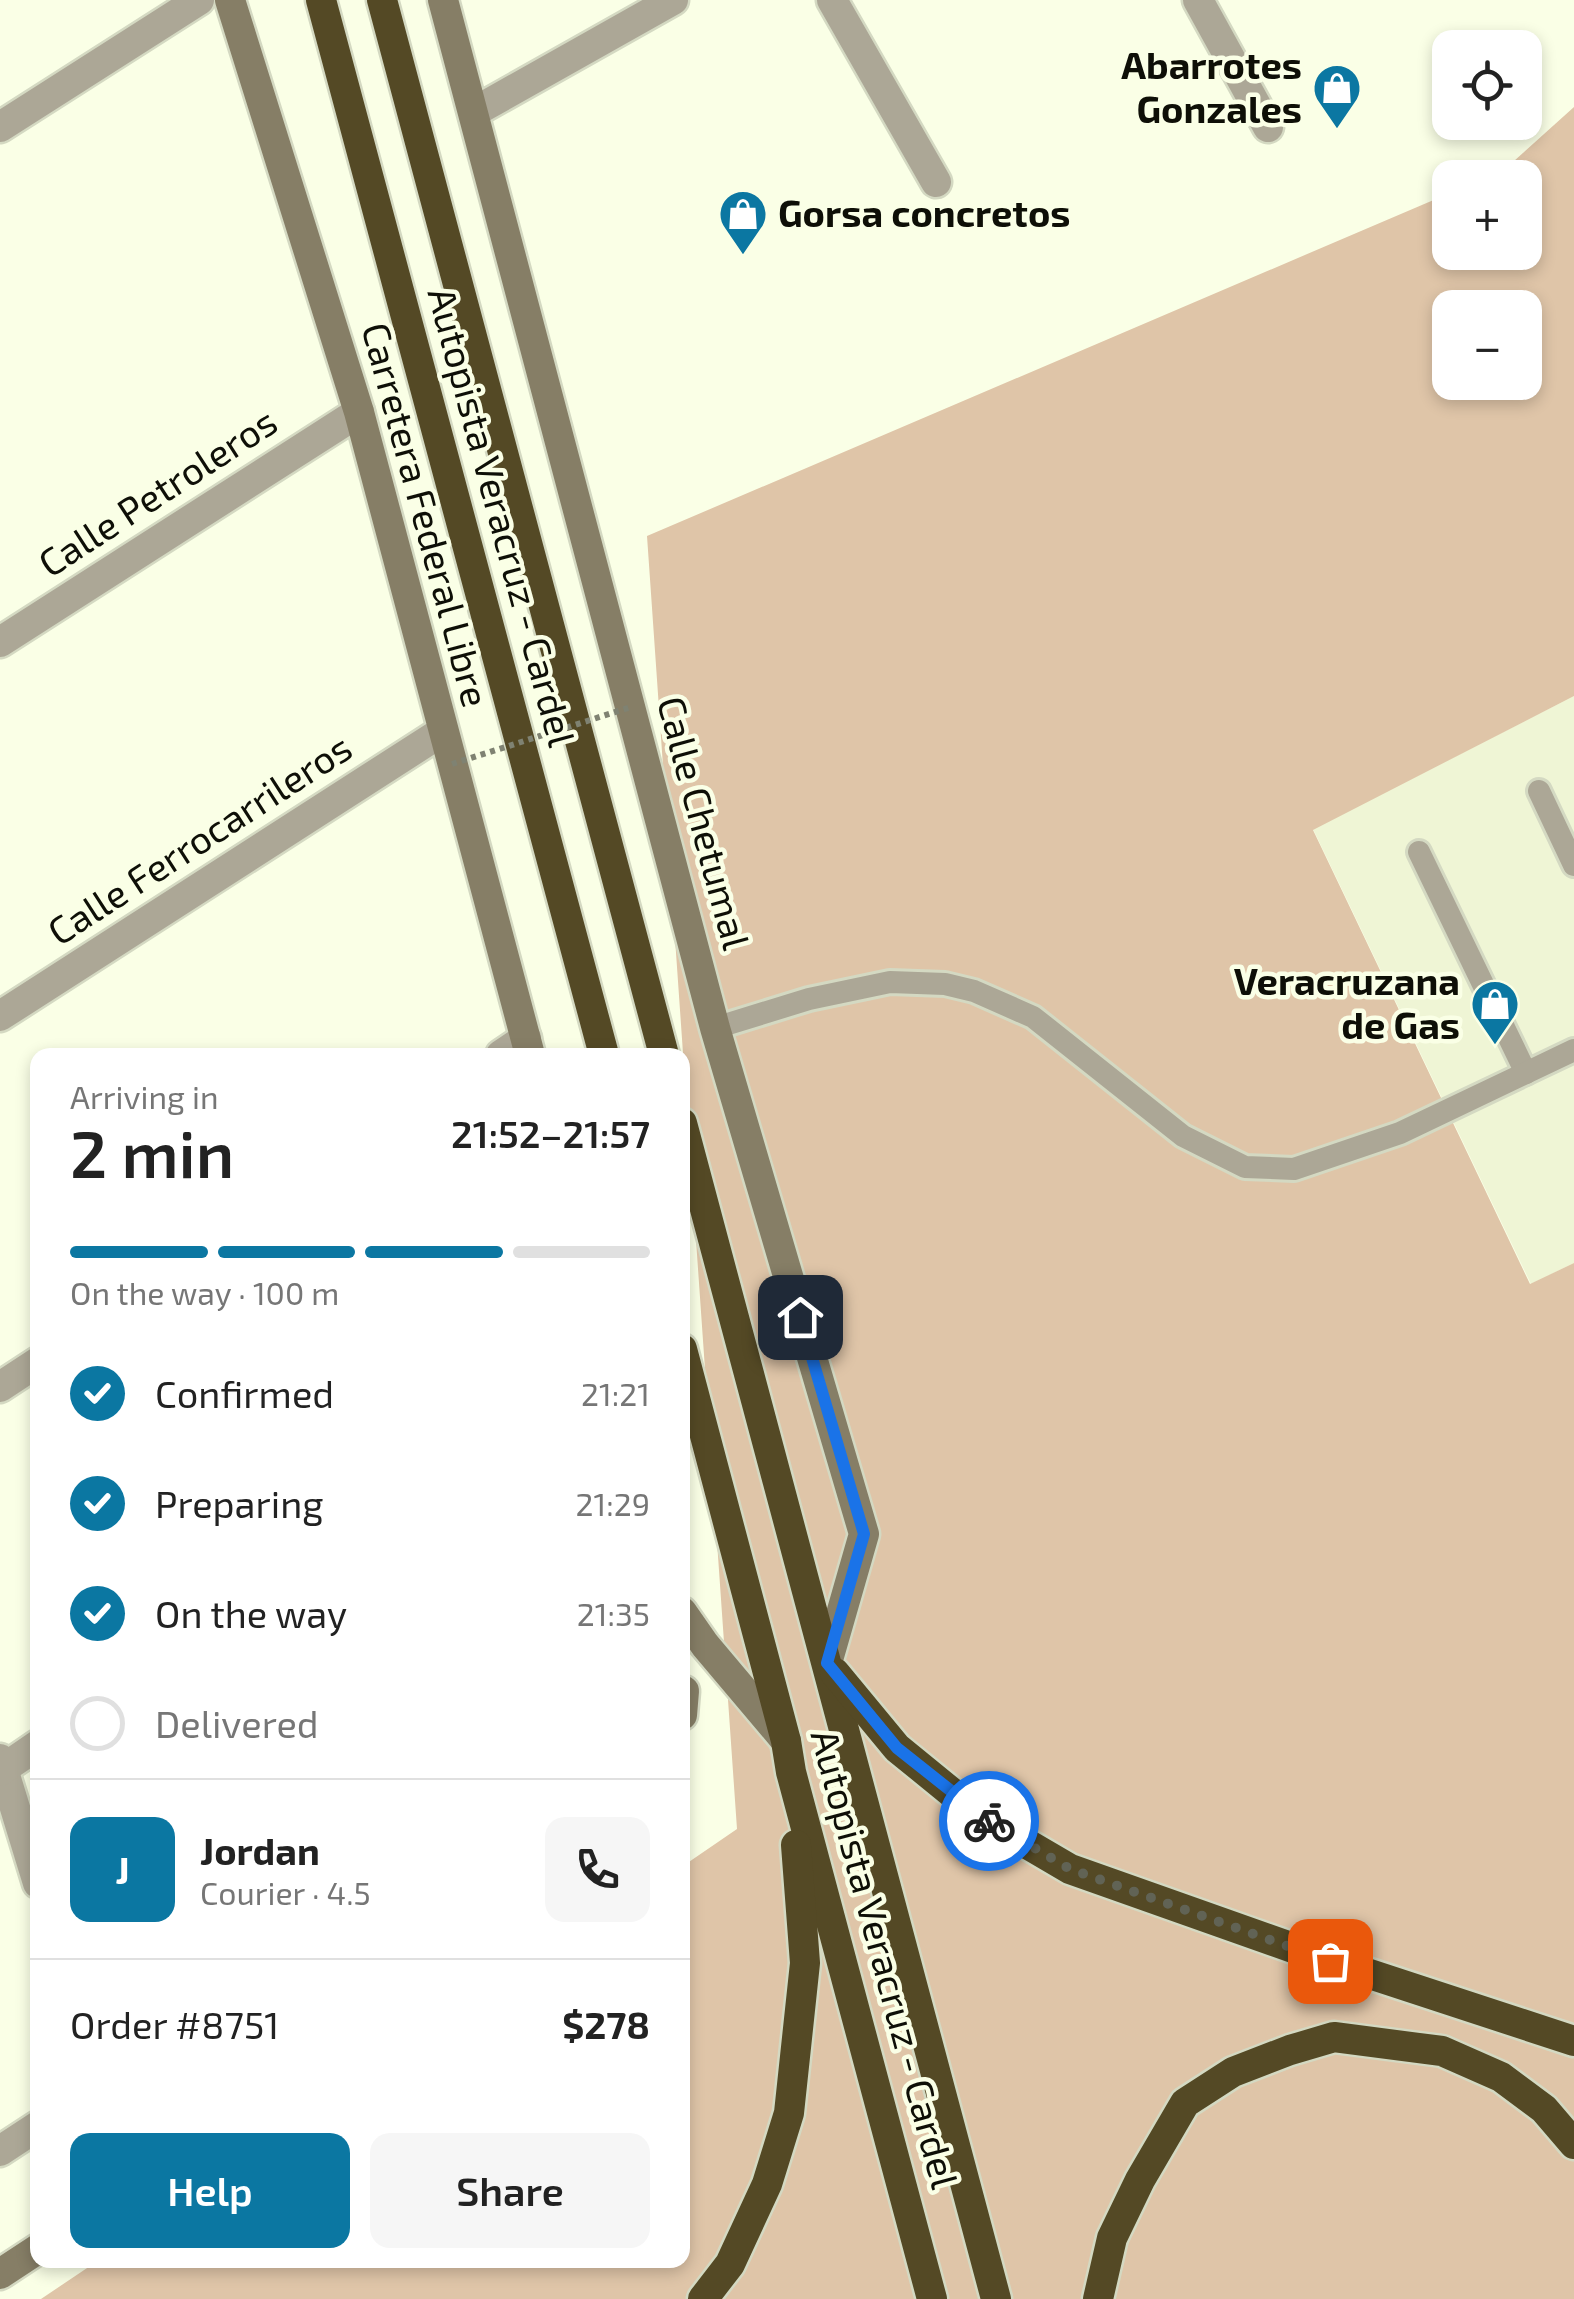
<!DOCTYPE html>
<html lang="en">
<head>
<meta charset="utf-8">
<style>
  :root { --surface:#fff; --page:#f6f6f6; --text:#222; --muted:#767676; --line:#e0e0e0; --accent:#0b77a2 }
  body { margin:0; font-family:"Exo 2",sans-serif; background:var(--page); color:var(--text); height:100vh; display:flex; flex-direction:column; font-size:38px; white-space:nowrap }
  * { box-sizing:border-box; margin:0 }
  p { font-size:32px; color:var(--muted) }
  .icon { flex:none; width:55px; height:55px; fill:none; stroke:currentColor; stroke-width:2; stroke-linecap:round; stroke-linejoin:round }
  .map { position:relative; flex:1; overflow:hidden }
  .side { position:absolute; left:30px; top:1048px; width:660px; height:1220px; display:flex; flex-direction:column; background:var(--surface); border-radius:20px; box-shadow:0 5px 15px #0003 }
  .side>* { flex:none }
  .controls { position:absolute; left:1432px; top:30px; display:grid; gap:20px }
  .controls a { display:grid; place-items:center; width:110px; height:110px; border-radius:20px; background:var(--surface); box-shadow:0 5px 15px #0003; font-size:50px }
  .pin { position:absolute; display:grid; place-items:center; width:85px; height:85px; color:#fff; margin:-42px; border-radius:20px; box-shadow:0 5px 15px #0006 }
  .courier { position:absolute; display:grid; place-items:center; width:100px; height:100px; margin:-50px; border:8px solid #1a73e8; border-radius:50%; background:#fff; color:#222; box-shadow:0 2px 12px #0007 }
  .summary em { font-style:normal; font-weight:600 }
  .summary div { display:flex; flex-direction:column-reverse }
  .summary { display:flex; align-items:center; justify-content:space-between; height:170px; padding:0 40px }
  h1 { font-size:65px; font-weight:600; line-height:75px }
  .bar { display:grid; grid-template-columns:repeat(4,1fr); gap:15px 10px; align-content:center; height:120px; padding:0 40px }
  .bar i { height:12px; border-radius:8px; background:var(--line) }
  .bar .current { background:var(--accent) }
  .bar p { grid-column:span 4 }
  .line { display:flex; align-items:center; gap:25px; padding:0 40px; border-top:2px solid var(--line) }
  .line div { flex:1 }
  .round { display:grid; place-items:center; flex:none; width:105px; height:105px; border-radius:20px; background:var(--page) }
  ol { padding:0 40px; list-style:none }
  li { display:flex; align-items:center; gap:30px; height:110px }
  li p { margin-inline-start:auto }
  li .icon { padding:10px; border-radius:50%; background:var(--accent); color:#fff; stroke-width:4 }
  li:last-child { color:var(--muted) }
  li i { width:55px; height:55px; border:5px solid var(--line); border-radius:50% }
  .cta { display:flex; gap:20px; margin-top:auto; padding:20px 40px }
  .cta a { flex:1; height:115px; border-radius:20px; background:var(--accent); color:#fff; font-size:40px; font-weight:600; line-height:115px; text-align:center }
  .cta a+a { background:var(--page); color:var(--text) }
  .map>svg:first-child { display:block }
  .built { fill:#eff5d5 }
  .green { fill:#dfc5a8; fill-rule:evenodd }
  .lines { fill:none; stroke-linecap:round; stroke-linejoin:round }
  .lane-casing { stroke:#d4d9c2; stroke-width:28 }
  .street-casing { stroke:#d4d9c2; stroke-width:35 }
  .secondary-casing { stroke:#d4d9c2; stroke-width:35 }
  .highway-casing { stroke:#d4d9c2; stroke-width:35 }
  .lane { stroke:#aca796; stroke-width:22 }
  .street { stroke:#aca796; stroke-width:30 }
  .secondary { stroke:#867e66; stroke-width:30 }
  .highway { stroke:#544925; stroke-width:30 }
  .path-bridge { stroke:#7f8272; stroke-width:6; stroke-dasharray:5 5; stroke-linecap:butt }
  .done { stroke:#616355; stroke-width:10; stroke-dasharray:0 18 }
  .route { stroke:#1a73e8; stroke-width:12 }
  .labels { text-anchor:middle; stroke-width:9; stroke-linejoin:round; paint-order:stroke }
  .poi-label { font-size:38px; font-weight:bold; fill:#0e0f07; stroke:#faffe6; text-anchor:end }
  .street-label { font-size:38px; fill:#0e0f07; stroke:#faffe6 }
</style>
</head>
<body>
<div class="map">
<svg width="1574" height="2299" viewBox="0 0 1574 2299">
  <rect width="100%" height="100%" fill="#faffe6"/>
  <path class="built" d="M1574 696V1263L1531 1284 1313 829Z"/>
  <path class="green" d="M1574 107V696L1313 830 1530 1284 1574 1263V2299H41L99 2260H682L683 1866 737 1829 647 536 1450 193V252H1525V178L1487 177 1504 170ZM1450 308H1525V382H1450Z"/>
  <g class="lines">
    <g class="lane-casing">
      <g id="lane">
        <path d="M1539 791 1574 865"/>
        <path d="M1419 852 1526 1073"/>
        <path d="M715 1028 809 999 890 982 945 984 974 991 1033 1017 1183 1136 1245 1167 1294 1169 1400 1133 1574 1050"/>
      </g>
    </g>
    <g class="street-casing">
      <g id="street">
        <path d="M832 0 936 182"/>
        <path d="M1198 0 1268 127"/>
        <path d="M474 112 673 0"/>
        <path d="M0 127 199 0"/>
        <path d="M0 642 359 412"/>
        <path d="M0 1016 443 731"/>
        <path d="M501 1055 526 1038"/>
        <path d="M0 1387 38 1362"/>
        <path d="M0 1759 38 1883"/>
        <path d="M0 1771 38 1745"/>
        <path d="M0 2151 38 2126"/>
      </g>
    </g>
    <g class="secondary-casing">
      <g id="secondary">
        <path d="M230 0 359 412 530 1055"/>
        <path d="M443 0 715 1028 864 1534 827 1663"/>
        <path d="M682 1612 705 1645 786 1741"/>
        <path d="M682 1715 684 1691"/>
        <path d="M0 2274 38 2249"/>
      </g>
    </g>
    <g class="highway-casing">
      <g id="highway">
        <path d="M321 0 604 1055"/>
        <path d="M382 0 664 1055"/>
        <path d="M682 1123 996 2299"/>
        <path d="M682 1349 786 1741 791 1772 932 2299"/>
        <path d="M835 1673 897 1748 983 1818 1070 1869 1330 1961 1574 2041"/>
        <path d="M703 2299 730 2264 767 2184 789 2113 805 1963 796 1845"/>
        <path d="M1098 2299 1112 2238 1140 2180 1185 2103 1233 2072 1290 2050 1334 2037 1442 2051 1501 2077 1544 2109 1574 2144"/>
      </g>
    </g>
    <use href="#lane" class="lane"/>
    <use href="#street" class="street"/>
    <use href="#secondary" class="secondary"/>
    <use href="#highway" class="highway"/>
    <path class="path-bridge" d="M452 764 631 707"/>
  </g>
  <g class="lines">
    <path class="done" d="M989 1821 1070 1869 1330 1961"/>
    <path class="route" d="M800 1317 864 1534 827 1663 897 1748 989 1821"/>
  </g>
  <defs>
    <g id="shop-pin" transform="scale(2.5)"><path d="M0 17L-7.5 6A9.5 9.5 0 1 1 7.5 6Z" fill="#0b77a2" stroke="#faffe6"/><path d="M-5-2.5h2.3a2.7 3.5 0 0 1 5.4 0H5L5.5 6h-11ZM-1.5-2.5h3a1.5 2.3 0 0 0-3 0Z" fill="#fff"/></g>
  </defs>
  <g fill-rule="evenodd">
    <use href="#shop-pin" x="1337" y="88"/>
    <use href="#shop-pin" x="743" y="214"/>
    <use href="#shop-pin" x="1495" y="1004"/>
  </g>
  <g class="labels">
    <g class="poi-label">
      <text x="1302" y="79">Abarrotes<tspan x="1302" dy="44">Gonzales</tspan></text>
      <text x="778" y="227" text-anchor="start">Gorsa concretos</text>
      <text x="1460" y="995">Veracruzana<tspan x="1460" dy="44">de Gas</tspan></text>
    </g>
    <g class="street-label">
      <text transform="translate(158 493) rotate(-33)" y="13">Calle Petroleros</text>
      <text transform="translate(425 515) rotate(75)" y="13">Carretera Federal Libre</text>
      <text transform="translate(501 517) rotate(75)" y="13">Autopista Veracruz - Cardel</text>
      <text transform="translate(703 823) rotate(75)" y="13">Calle Chetumal</text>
      <text transform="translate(200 840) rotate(-33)" y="13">Calle Ferrocarrileros</text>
      <text transform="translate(884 1959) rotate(75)" y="13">Autopista Veracruz - Cardel</text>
    </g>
  </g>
</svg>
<div class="controls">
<a><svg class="icon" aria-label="locate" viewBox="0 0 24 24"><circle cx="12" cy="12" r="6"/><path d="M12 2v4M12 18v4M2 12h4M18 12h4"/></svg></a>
<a>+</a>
<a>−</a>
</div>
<div class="pin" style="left:1330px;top:1961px;background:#ea580c"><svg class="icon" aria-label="bag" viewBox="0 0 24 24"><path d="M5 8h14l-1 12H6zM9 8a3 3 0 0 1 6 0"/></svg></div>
<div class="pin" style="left:800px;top:1317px;background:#1f2937"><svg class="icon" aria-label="home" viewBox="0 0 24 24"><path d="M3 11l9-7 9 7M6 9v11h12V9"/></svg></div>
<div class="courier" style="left:989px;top:1821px"><svg class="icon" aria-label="bike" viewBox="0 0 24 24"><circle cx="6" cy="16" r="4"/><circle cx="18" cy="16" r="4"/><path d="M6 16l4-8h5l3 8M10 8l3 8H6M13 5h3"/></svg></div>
<section class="side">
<div class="summary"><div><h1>2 min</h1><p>Arriving in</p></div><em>21:52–21:57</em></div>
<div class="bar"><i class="current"></i><i class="current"></i><i class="current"></i><i></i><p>On the way · 100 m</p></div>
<ol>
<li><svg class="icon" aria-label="check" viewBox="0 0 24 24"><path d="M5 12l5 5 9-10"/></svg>Confirmed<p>21:21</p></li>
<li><svg class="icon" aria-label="check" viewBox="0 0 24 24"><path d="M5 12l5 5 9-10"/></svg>Preparing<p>21:29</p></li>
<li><svg class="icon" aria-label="check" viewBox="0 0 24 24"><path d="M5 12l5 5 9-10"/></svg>On the way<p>21:35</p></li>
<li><i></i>Delivered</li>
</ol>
<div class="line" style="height:180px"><b class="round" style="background:var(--accent);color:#fff">J</b><div><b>Jordan</b><p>Courier · 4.5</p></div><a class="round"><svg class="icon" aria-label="phone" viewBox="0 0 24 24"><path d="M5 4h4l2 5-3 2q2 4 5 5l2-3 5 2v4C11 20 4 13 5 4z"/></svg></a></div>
<div class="line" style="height:130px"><div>Order #8751</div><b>$278</b></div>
<div class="cta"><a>Help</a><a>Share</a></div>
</section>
</div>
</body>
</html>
